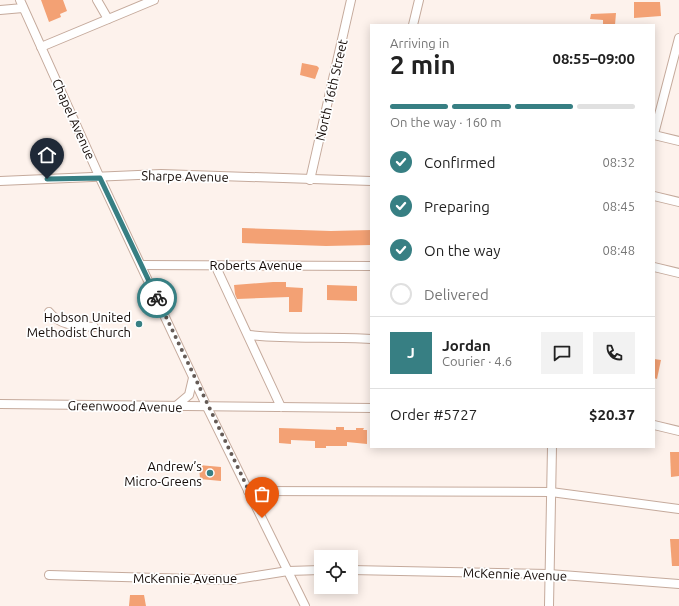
<!DOCTYPE html>
<html lang="en">
<head>
<meta charset="utf-8">
<style>
  :root { --surface:#fff; --page:#f2f2f2; --text:#222; --muted:#767676; --line:#e0e0e0; --accent:#377f83 }
  body { margin:0; font-family:Ubuntu,sans-serif; background:var(--page); color:var(--text); height:100vh; display:flex; flex-direction:column; font-size:15px; white-space:nowrap }
  * { box-sizing:border-box; margin:0 }
  p { font-size:13px; color:var(--muted) }
  .icon { flex:none; width:22px; height:22px; fill:none; stroke:currentColor; stroke-width:2; stroke-linecap:round; stroke-linejoin:round }
  .map { position:relative; flex:1; overflow:hidden }
  .panel { position:absolute; left:370px; top:24px; width:285px; height:424px; display:flex; flex-direction:column; background:var(--surface); border-radius:0px; box-shadow:0 2px 10px #0003 }
  .panel>* { flex:none }
  .tools { position:absolute; left:314px; top:550px; display:grid; gap:8px }
  .tools a { display:grid; place-items:center; width:44px; height:44px; border-radius:0px; background:var(--surface); box-shadow:0 2px 10px #0003; font-size:20px }
  .pin { position:absolute; display:grid; place-items:center; width:34px; height:34px; color:#fff; margin:-41px -17px; border-radius:50% 50% 50% 0; rotate:-45deg; box-shadow:0 0 4px #0007 }
  .pin .icon { rotate:45deg }
  .courier { position:absolute; display:grid; place-items:center; width:40px; height:40px; margin:-20px; border:3px solid #377f83; border-radius:50%; background:#fff; color:#222; box-shadow:0 1px 5px #0007 }
  .head em { font-style:normal; font-weight:700 }
  .head div { display:flex; flex-direction:column-reverse }
  .head { display:flex; align-items:center; justify-content:space-between; height:68px; padding:0 20px }
  h1 { font-size:26px; font-weight:700; line-height:30px }
  .bar { display:grid; grid-template-columns:repeat(4,1fr); gap:6px 4px; align-content:center; height:48px; padding:0 20px }
  .bar i { height:5px; border-radius:3px; background:var(--line) }
  .bar .active { background:var(--accent) }
  .bar p { grid-column:span 4 }
  .line { display:flex; align-items:center; gap:10px; padding:0 20px; border-top:1px solid var(--line) }
  .line div { flex:1 }
  .round { display:grid; place-items:center; flex:none; width:42px; height:42px; border-radius:0px; background:var(--page) }
  ol { padding:0 20px; list-style:none }
  li { display:flex; align-items:center; gap:12px; height:44px }
  li p { margin-inline-start:auto }
  li .icon { padding:4px; border-radius:50%; background:var(--accent); color:#fff; stroke-width:4 }
  li:last-child { color:var(--muted) }
  li i { width:22px; height:22px; border:2px solid var(--line); border-radius:50% }
  .map>svg:first-child { display:block }
  .building { fill:#f3a174 }
  .lines { fill:none; stroke-linecap:round; stroke-linejoin:round }
  .minor-casing { stroke:#c5aa9c; stroke-width:10 }
  .minor { stroke:#fff; stroke-width:8 }
  .done { stroke:#655b56; stroke-width:4; stroke-dasharray:0 7.2 }
  .route { stroke:#377f83; stroke-width:5 }
  .poi-dot { fill:#377f83; stroke:#fff; stroke-width:1.5 }
  .labels { text-anchor:middle; stroke-width:3.5; stroke-linejoin:round; paint-order:stroke }
  .street-label { font-size:13px; fill:#130a06; stroke:#fff }
  .poi-label { font-size:13px; fill:#130a06; stroke:#fff; text-anchor:end }
</style>
</head>
<body>
<div class="map">
<svg width="679" height="606" viewBox="0 0 679 606">
  <rect width="100%" height="100%" fill="#fdf2ec"/>
  <g class="building">
    <path d="M41 0H63L67 11 60 14 61 17 49 22Z"/>
    <path d="M634 2H660L661 16 634 18Z"/>
    <path d="M616 13 615 25H603V20L590 19 591 14Z"/>
    <path d="M302 63 317 66 319 68 315 79 300 75Z"/>
    <path d="M242 228 331 231 371 230V245L326 246 242 243Z"/>
    <path d="M273 282H286V287L303 288 302 312H289V297L237 299 235 294 234 285Z"/>
    <path d="M327 285 357 286V301L327 300Z"/>
    <path d="M654 359 661 360 657 379 654 378Z"/>
    <path d="M336 427H344V430H356V428H364L363 430H367V444L347 442V446H326V448H315V441L291 440V444L279 443V428L336 430Z"/>
    <path d="M670 452H679V476L671 477Z"/>
    <path d="M199 465 221 467V481L200 479Z"/>
    <path d="M670 539H679V566H672Z"/>
    <path d="M130 595H144L146 606H129Z"/>
  </g>
  <g class="lines">
    <g class="minor-casing">
      <g id="minor">
        <path d="M20 0 100 178 207 407 305 606"/>
        <path d="M97 0 108 19"/>
        <path d="M0 10 23 8"/>
        <path d="M413 25 419 0"/>
        <path d="M41 47 154 0"/>
        <path d="M654 134 679 38"/>
        <path d="M654 135 679 141"/>
        <path d="M310 180 351 0"/>
        <path d="M0 181 161 174 371 181"/>
        <path d="M654 196 679 202"/>
        <path d="M141 265 371 266"/>
        <path d="M215 265 281 407"/>
        <path d="M654 267 679 273"/>
        <path d="M49 312C60 326 77 326 94 327"/>
        <path d="M249 335C289 340 330 336 371 339"/>
        <path d="M0 404 371 408"/>
        <path d="M176 406 189 395 193 378"/>
        <path d="M654 425 679 431"/>
        <path d="M248 491 551 492 679 509"/>
        <path d="M351 570 549 574 679 584"/>
        <path d="M49 575 231 580 288 571 321 570"/>
        <path d="M549 606 552 447"/>
      </g>
    </g>
    <use href="#minor" class="minor"/>
  </g>
  <g class="lines">
    <path class="done" d="M157 298 262 518"/>
    <path class="route" d="M47 179 100 178 157 298"/>
  </g>
  <g class="poi-dot">
    <circle cx="139" cy="324" r="4"/>
    <circle cx="210" cy="473" r="4"/>
  </g>
  <g class="labels">
    <g class="street-label">
      <text transform="translate(331 90) rotate(-77)" y="5">North 16th Street</text>
      <text transform="translate(74 119) rotate(66)" y="5">Chapel Avenue</text>
      <text transform="translate(185 176) rotate(1)" y="5">Sharpe Avenue</text>
      <text x="256" y="270">Roberts Avenue</text>
      <text transform="translate(125 406) rotate(1)" y="5">Greenwood Avenue</text>
      <text transform="translate(515 574) rotate(2)" y="5">McKennie Avenue</text>
      <text x="185" y="583">McKennie Avenue</text>
    </g>
    <g class="poi-label">
      <text x="131" y="322">Hobson United<tspan x="131" dy="15">Methodist Church</tspan></text>
      <text x="202" y="471">Andrew’s<tspan x="202" dy="15">Micro-Greens</tspan></text>
    </g>
  </g>
</svg>
<div class="tools">
<a><svg class="icon" aria-label="locate" viewBox="0 0 24 24"><circle cx="12" cy="12" r="6"/><path d="M12 2v4M12 18v4M2 12h4M18 12h4"/></svg></a>
</div>
<div class="pin" style="left:262px;top:518px;background:#ea580c"><svg class="icon" aria-label="bag" viewBox="0 0 24 24"><path d="M5 8h14l-1 12H6zM9 8a3 3 0 0 1 6 0"/></svg></div>
<div class="pin" style="left:47px;top:179px;background:#1f2937"><svg class="icon" aria-label="home" viewBox="0 0 24 24"><path d="M3 11l9-7 9 7M6 9v11h12V9"/></svg></div>
<div class="courier" style="left:157px;top:298px"><svg class="icon" aria-label="bike" viewBox="0 0 24 24"><circle cx="6" cy="16" r="4"/><circle cx="18" cy="16" r="4"/><path d="M6 16l4-8h5l3 8M10 8l3 8H6M13 5h3"/></svg></div>
<section class="panel">
<div class="head"><div><h1>2 min</h1><p>Arriving in</p></div><em>08:55–09:00</em></div>
<div class="bar"><i class="active"></i><i class="active"></i><i class="active"></i><i></i><p>On the way · 160 m</p></div>
<ol>
<li><svg class="icon" aria-label="check" viewBox="0 0 24 24"><path d="M5 12l5 5 9-10"/></svg>Confirmed<p>08:32</p></li>
<li><svg class="icon" aria-label="check" viewBox="0 0 24 24"><path d="M5 12l5 5 9-10"/></svg>Preparing<p>08:45</p></li>
<li><svg class="icon" aria-label="check" viewBox="0 0 24 24"><path d="M5 12l5 5 9-10"/></svg>On the way<p>08:48</p></li>
<li><i></i>Delivered</li>
</ol>
<div class="line" style="height:72px"><b class="round" style="background:var(--accent);color:#fff">J</b><div><b>Jordan</b><p>Courier · 4.6</p></div><a class="round"><svg class="icon" aria-label="chat" viewBox="0 0 24 24"><path d="M4 5h16v11H9l-5 4z"/></svg></a><a class="round"><svg class="icon" aria-label="phone" viewBox="0 0 24 24"><path d="M5 4h4l2 5-3 2q2 4 5 5l2-3 5 2v4C11 20 4 13 5 4z"/></svg></a></div>
<div class="line" style="height:52px"><div>Order #5727</div><b>$20.37</b></div>
</section>
</div>
</body>
</html>
